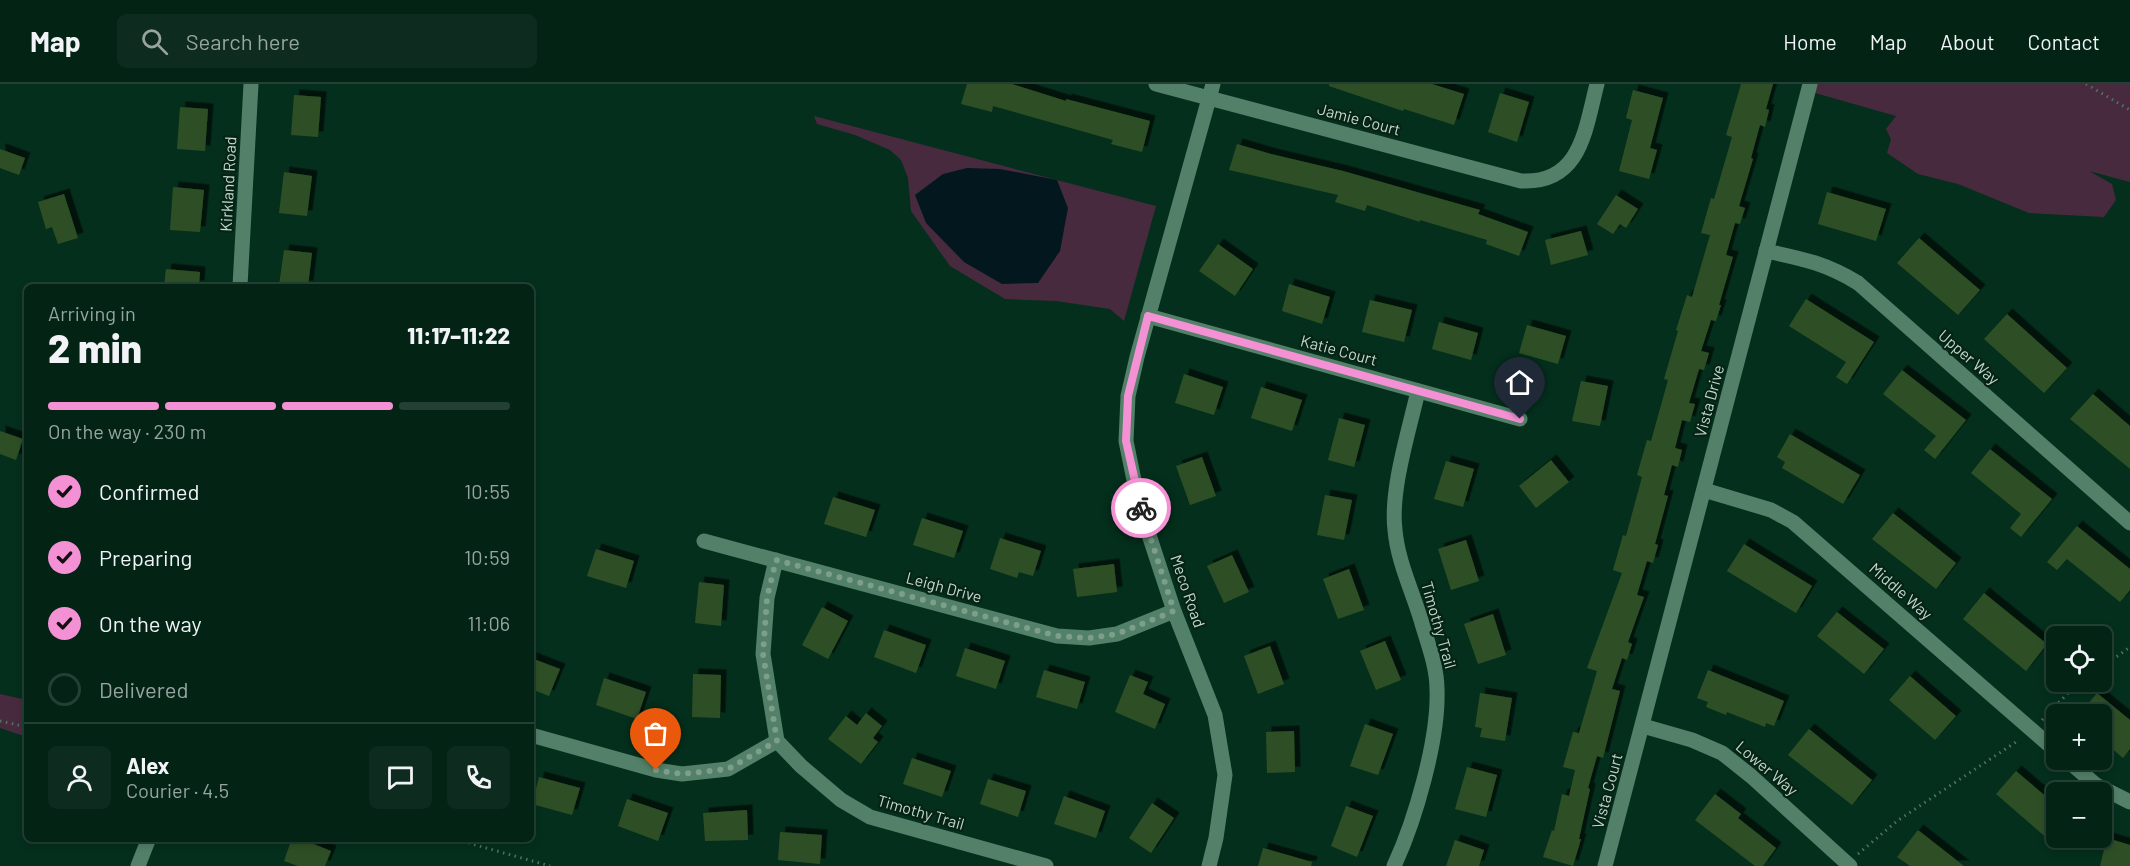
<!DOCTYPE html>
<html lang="en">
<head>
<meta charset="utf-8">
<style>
  :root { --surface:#032315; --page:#0d2b1e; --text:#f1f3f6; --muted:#97a4a0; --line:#244034; --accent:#f491d4 }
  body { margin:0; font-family:Barlow,sans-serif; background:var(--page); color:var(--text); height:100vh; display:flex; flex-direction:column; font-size:22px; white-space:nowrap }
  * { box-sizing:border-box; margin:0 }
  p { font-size:20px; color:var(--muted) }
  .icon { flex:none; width:33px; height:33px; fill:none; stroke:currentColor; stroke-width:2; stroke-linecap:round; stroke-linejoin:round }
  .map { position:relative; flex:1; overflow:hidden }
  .side { position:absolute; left:24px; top:200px; width:510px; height:558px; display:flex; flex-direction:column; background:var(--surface); border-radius:9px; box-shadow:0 3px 9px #0003,0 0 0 2px var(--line) }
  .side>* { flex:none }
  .tools { position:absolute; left:2046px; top:542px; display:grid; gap:12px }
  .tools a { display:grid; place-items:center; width:66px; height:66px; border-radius:9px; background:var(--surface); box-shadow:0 3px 9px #0003,0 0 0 2px var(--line); font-size:30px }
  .pin { position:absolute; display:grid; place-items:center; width:51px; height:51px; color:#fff; margin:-62px -26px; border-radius:50% 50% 50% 0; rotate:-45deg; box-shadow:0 0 6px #0007 }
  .pin .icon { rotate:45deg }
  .courier { position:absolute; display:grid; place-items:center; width:60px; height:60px; margin:-30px; border:4px solid #f491d4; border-radius:50%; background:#fff; color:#222; box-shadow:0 2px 8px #0007 }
  .summary em { font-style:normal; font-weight:800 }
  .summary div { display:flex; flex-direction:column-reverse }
  .summary { display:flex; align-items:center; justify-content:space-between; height:102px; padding:0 24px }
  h1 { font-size:39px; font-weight:800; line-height:45px }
  .bar { display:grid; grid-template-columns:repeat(4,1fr); gap:9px 6px; align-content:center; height:72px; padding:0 24px }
  .bar i { height:8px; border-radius:4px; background:var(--line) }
  .bar .current { background:var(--accent) }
  .bar p { grid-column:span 4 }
  .line { display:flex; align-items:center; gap:15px; padding:0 24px; border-top:2px solid var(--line) }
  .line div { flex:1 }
  .round { display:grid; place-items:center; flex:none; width:63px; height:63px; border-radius:9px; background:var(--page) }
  ol { padding:0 24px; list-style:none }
  li { display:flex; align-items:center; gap:18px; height:66px }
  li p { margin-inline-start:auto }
  li .icon { padding:6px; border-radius:50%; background:var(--accent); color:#111; stroke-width:4 }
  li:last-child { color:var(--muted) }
  li i { width:33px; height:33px; border:3px solid var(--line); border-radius:50% }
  header { display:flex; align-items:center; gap:36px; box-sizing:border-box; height:84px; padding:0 30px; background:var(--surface); border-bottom:2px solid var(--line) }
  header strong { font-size:28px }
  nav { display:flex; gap:33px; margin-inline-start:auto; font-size:21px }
  .search { width:420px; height:54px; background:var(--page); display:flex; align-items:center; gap:15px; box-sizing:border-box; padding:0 21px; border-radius:9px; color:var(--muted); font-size:22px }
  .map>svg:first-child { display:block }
  .green { fill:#482a3e }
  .water { fill:#02181e }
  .building { fill:#2d5025; filter:url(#shadow) }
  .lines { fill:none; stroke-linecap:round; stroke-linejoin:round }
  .path { stroke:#4f7462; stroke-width:3; stroke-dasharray:1.5 4.5; stroke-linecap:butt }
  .minor { stroke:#528068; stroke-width:15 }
  .done { stroke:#7e9e8d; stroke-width:6; stroke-dasharray:0 10.8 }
  .route { stroke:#f491d4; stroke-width:8 }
  .labels { text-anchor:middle; stroke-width:4.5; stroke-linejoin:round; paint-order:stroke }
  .street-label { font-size:16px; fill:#bfd9ca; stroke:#072316 }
</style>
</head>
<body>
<header>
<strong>Map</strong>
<div class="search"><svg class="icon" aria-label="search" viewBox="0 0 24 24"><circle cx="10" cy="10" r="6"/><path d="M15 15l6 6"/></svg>Search here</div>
<nav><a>Home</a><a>Map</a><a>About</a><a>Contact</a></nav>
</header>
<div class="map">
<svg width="2130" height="782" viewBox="0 0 2130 782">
  <defs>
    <filter id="shadow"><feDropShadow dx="5.5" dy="-5.5" stdDeviation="0" flood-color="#0009"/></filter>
  </defs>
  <rect width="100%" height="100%" fill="#042f1c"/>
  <g class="green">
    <path d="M1810 0H2130V98L2089 87 2112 100 2116 116 2104 133 2029 129 1958 100 1918 90 1887 69 1891 55 1886 45 1896 32 1808 7Z"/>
    <path d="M814 32 1156 122 1124 237 1110 225 1056 217 1005 215 950 182 911 127 908 94 901 76 890 66 855 51 817 40Z"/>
    <path d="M0 610 27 616V653L0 644Z"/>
  </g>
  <path class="water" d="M967 84 1000 85 1057 96 1068 124 1060 167 1038 199 1002 200 964 178 926 139 915 111 943 90Z"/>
  <g class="building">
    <path d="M967 0H1012L1066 17V15L1150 37 1142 68 1111 60 1113 56 993 22 992 28 961 20Z"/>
    <path d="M1329 0H1432L1464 10 1454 41 1404 25 1403 27 1329 2Z"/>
    <path d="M1741 0H1773L1766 25 1769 26 1765 43 1760 41 1751 74 1753 75 1739 122 1745 124 1740 140 1735 139 1726 171 1733 173 1719 221H1721L1716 237 1711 236 1701 267 1709 269 1704 286 1699 285 1689 319 1695 320 1690 338 1682 336 1675 364 1682 366 1678 383 1672 381 1664 411 1668 412 1655 460 1658 461 1653 479 1647 477 1637 511 1644 513 1628 558 1632 560 1627 576 1622 574 1612 605 1620 607 1603 674 1597 672 1588 704 1590 705 1579 755H1581L1573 782 1543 773 1552 746 1554 747 1562 710 1569 712 1575 686 1563 683 1573 648 1579 649 1597 587 1587 584 1622 489 1613 486 1623 451 1626 452 1642 393 1637 391 1647 356 1651 357 1668 296 1664 295 1678 247 1676 246 1687 211 1692 213 1710 151 1701 149 1711 114 1714 115 1732 53 1726 51Z"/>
    <path d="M1633 6 1663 14 1650 64 1657 66 1649 95 1619 87 1632 36 1626 34Z"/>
    <path d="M1500 9 1529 18 1517 58 1488 48Z"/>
    <path d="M294 11 321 13 318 53 291 51Z"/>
    <path d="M180 23 208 25 205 67 177 65Z"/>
    <path d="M1237 60 1271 70 1343 87 1480 126 1478 130 1528 148 1519 172 1486 160 1487 156 1420 136V138L1367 121 1365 127 1335 118 1338 111 1229 86Z"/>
    <path d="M0 65 25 74 19 91 0 84Z"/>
    <path d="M284 88 312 92 307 132 279 129Z"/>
    <path d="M173 103 204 106 200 148 170 146Z"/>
    <path d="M1827 108 1886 125 1876 157 1818 140Z"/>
    <path d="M64 110 78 154 58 160 52 143 46 145 38 118Z"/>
    <path d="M1616 111 1638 125 1626 144 1620 140 1613 150 1597 140Z"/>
    <path d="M1581 147 1588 171 1551 181 1545 156Z"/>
    <path d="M1919 154 1980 206 1958 231 1897 179Z"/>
    <path d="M1218 160 1253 185 1235 212 1199 187Z"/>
    <path d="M284 166 312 169 308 202H279Z"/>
    <path d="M166 185 200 188 199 202H164Z"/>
    <path d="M1289 200 1330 213 1322 240 1282 227Z"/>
    <path d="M1806 215 1874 258 1847 300 1836 293 1846 278 1789 242Z"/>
    <path d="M1370 216 1412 226 1404 258 1362 248Z"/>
    <path d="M2007 230 2067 284 2044 309 1984 255Z"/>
    <path d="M1439 238 1478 249 1471 276 1432 265Z"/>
    <path d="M1527 241 1566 252 1558 280 1519 269Z"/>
    <path d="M1902 286 1966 336 1935 375 1924 366 1936 352 1883 310Z"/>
    <path d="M1184 290 1223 303 1214 331 1175 319Z"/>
    <path d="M1581 297 1608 302 1600 342 1572 337Z"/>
    <path d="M1261 303 1302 316 1292 347 1251 334Z"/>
    <path d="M2093 310 2130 342V385L2070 335Z"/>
    <path d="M1339 334 1365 341 1354 383 1328 376Z"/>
    <path d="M0 347 23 355 16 376 0 370Z"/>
    <path d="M1790 350 1860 391 1843 420 1782 384 1785 378 1777 373Z"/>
    <path d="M1990 365 2052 415 2021 453 2010 444 2021 430 1971 389Z"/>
    <path d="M1202 373 1216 412 1190 421 1176 382Z"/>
    <path d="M1551 376 1569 398 1536 424 1519 402Z"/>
    <path d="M1446 377 1474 385 1463 423 1434 415Z"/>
    <path d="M1325 411 1352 416 1344 456 1317 451Z"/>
    <path d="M833 413 875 426 866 453 824 440Z"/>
    <path d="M1893 429 1956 479 1936 505 1872 455Z"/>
    <path d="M922 434 963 447 954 474 913 461Z"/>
    <path d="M2077 442 2130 485V506L2120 518 2067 475 2057 486 2047 478Z"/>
    <path d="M1000 454 1041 467 1033 492 1019 488 1017 494 990 485Z"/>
    <path d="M1466 456 1479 497 1451 506 1438 465Z"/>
    <path d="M1744 460 1812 502 1796 529 1727 487Z"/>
    <path d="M596 465 634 477 626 504 587 492Z"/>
    <path d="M1232 471 1249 508 1224 519 1207 482Z"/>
    <path d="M1114 480 1117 508 1077 513 1073 485Z"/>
    <path d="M1349 485 1364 526 1338 535 1323 495Z"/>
    <path d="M699 498 724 501 721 542 695 539Z"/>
    <path d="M1984 509 2047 560 2026 587 1963 535Z"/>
    <path d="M822 523 848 537 828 575 802 561Z"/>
    <path d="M1837 528 1884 565 1864 590 1817 552Z"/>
    <path d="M1493 530 1506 571 1478 580 1464 540Z"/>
    <path d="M884 546 926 561 916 589 874 573Z"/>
    <path d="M1385 557 1401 596 1376 606 1360 567Z"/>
    <path d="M1270 562 1284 600 1258 610 1244 572Z"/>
    <path d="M965 564 1005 577 996 605 956 592Z"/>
    <path d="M531 574 560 585 549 612 531 605Z"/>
    <path d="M1044 586 1085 598 1077 625 1036 613Z"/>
    <path d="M1708 586 1784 617 1774 642 1766 639 1765 643 1727 628 1726 631 1706 623 1708 618 1697 614Z"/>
    <path d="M693 590 721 591 720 634 692 633Z"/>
    <path d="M1130 591 1148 598 1143 610 1165 620 1155 645 1115 628Z"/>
    <path d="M1910 592 1956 632 1935 656 1889 616Z"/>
    <path d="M604 594 646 608 637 635 596 621Z"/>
    <path d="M1480 609 1512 614 1505 657 1480 653 1482 644 1475 643Z"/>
    <path d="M2097 609 2130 636V665L2123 674 2102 656V630H2080Z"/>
    <path d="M866 629 882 642 873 654 878 658 861 680 828 655 846 632 857 641Z"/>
    <path d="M1365 640 1393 650 1378 691 1350 682Z"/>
    <path d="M1809 645 1872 696 1852 721 1788 671Z"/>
    <path d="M1294 647 1295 688 1267 689 1266 648Z"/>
    <path d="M912 674 951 687 942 713 903 700Z"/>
    <path d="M1467 683 1497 691 1486 733 1455 725Z"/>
    <path d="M2016 687 2056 721V762L1996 710Z"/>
    <path d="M539 693 580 704 572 731 532 720Z"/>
    <path d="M988 695 1026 707 1018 733 980 720Z"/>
    <path d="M1715 710 1741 730 1738 734 1776 764 1763 782H1755L1695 736Z"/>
    <path d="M1064 712 1105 727 1096 754 1054 740Z"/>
    <path d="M627 715 668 729 658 757 618 742Z"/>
    <path d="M1152 719 1174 734 1151 769 1129 754Z"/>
    <path d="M1346 722 1373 732 1357 773 1331 762Z"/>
    <path d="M747 726 748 756 705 757 703 729Z"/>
    <path d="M1918 746 1964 782H1910L1897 773Z"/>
    <path d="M780 748 822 751 820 780 778 776Z"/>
    <path d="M292 754H299L331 767 325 782H298L284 777Z"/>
    <path d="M2107 754 2130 761V782H2100Z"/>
    <path d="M1455 756 1484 766 1479 782H1446Z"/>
    <path d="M1263 764 1312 778 1311 782H1258Z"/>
  </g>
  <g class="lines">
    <g class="path">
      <path d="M2086 0 2130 26"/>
      <path d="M2102 583 2130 563"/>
      <path d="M2042 636 2071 606 2082 597"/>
      <path d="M0 637 27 643"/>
      <path d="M451 754 550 782"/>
      <path d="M1858 770 1897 737 2019 656"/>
    </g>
    <g class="minor">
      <path d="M1156 0 1521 97C1581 100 1585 46 1597 0"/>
      <path d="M1766 167C1803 175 1825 179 1858 199L2130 439"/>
      <path d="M240 202 251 0"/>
      <path d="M1148 232 1520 335"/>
      <path d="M1704 406 1771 426 1793 438 2056 667"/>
      <path d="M704 457 1057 552 1089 554 1117 550 1174 527"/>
      <path d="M776 476 767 514 763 570 777 657 801 682 841 716 870 733 1046 782"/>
      <path d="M1643 642 1692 656 1722 669 1751 692 1850 782"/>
      <path d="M531 651 656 686 682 690 728 685 777 657"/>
      <path d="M2066 675 2096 701 2130 718"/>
      <path d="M138 782 149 754"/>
      <path d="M1209 782 1216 754 1225 691 1215 631 1174 527 1150 454 1136 406 1126 357 1128 312 1137 273 1213 0"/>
      <path d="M1394 782C1415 737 1439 655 1437 605 1437 585 1429 562 1423 543 1414 510 1398 480 1395 446 1390 406 1409 347 1418 307"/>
      <path d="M1605 782 1810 0"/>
    </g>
  </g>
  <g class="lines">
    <path class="done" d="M656 686 682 690 728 685 777 657 763 570 767 514 776 476 1057 552 1089 554 1117 550 1174 527 1141 424"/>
    <path class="route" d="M1141 424 1126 357 1128 312 1148 232 1520 335"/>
  </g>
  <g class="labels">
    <g class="street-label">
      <text transform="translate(1359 35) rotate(15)" y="6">Jamie Court</text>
      <text transform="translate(228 100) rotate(-87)" y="6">Kirkland Road</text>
      <text transform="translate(1339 266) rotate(15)" y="6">Katie Court</text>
      <text transform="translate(1969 273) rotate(41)" y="6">Upper Way</text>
      <text transform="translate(1709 317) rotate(-75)" y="6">Vista Drive</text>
      <text transform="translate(944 503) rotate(15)" y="6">Leigh Drive</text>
      <text transform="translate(1188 507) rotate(71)" y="6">Meco Road</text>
      <text transform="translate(1901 507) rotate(41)" y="6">Middle Way</text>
      <text transform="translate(1439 541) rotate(74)" y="6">Timothy Trail</text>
      <text transform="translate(1767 684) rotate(40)" y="6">Lower Way</text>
      <text transform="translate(1607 707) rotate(-75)" y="6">Vista Court</text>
      <text transform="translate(921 728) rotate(16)" y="6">Timothy Trail</text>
    </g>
  </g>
</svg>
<div class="tools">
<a><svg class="icon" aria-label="locate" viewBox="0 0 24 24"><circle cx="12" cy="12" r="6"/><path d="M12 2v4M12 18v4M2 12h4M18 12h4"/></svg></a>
<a>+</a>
<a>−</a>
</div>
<div class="pin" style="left:656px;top:686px;background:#ea580c"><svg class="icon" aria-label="bag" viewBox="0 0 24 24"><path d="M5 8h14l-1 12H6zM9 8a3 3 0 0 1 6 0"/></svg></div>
<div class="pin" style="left:1520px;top:335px;background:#1f2937"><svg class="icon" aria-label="home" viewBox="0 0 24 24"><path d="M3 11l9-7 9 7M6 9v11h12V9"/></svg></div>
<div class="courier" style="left:1141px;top:424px"><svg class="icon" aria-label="bike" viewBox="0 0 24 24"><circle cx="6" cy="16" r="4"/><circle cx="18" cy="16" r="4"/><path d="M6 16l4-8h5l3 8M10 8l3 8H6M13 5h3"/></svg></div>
<section class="side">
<div class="summary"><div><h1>2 min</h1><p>Arriving in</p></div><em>11:17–11:22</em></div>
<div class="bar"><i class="current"></i><i class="current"></i><i class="current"></i><i></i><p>On the way · 230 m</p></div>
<ol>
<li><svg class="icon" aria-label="check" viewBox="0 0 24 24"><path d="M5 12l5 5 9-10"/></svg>Confirmed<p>10:55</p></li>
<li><svg class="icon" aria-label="check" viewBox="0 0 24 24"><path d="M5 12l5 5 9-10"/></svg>Preparing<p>10:59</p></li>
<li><svg class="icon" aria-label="check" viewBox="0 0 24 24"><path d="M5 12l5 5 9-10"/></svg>On the way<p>11:06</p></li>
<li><i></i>Delivered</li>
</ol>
<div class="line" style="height:108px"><a class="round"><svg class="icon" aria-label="person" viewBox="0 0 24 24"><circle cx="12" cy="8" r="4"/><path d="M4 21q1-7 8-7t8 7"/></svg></a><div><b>Alex</b><p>Courier · 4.5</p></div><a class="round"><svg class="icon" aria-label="chat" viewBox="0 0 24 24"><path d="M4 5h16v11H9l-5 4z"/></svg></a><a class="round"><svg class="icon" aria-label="phone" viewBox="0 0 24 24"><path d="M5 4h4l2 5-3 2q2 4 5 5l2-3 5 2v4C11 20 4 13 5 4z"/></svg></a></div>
</section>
</div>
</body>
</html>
